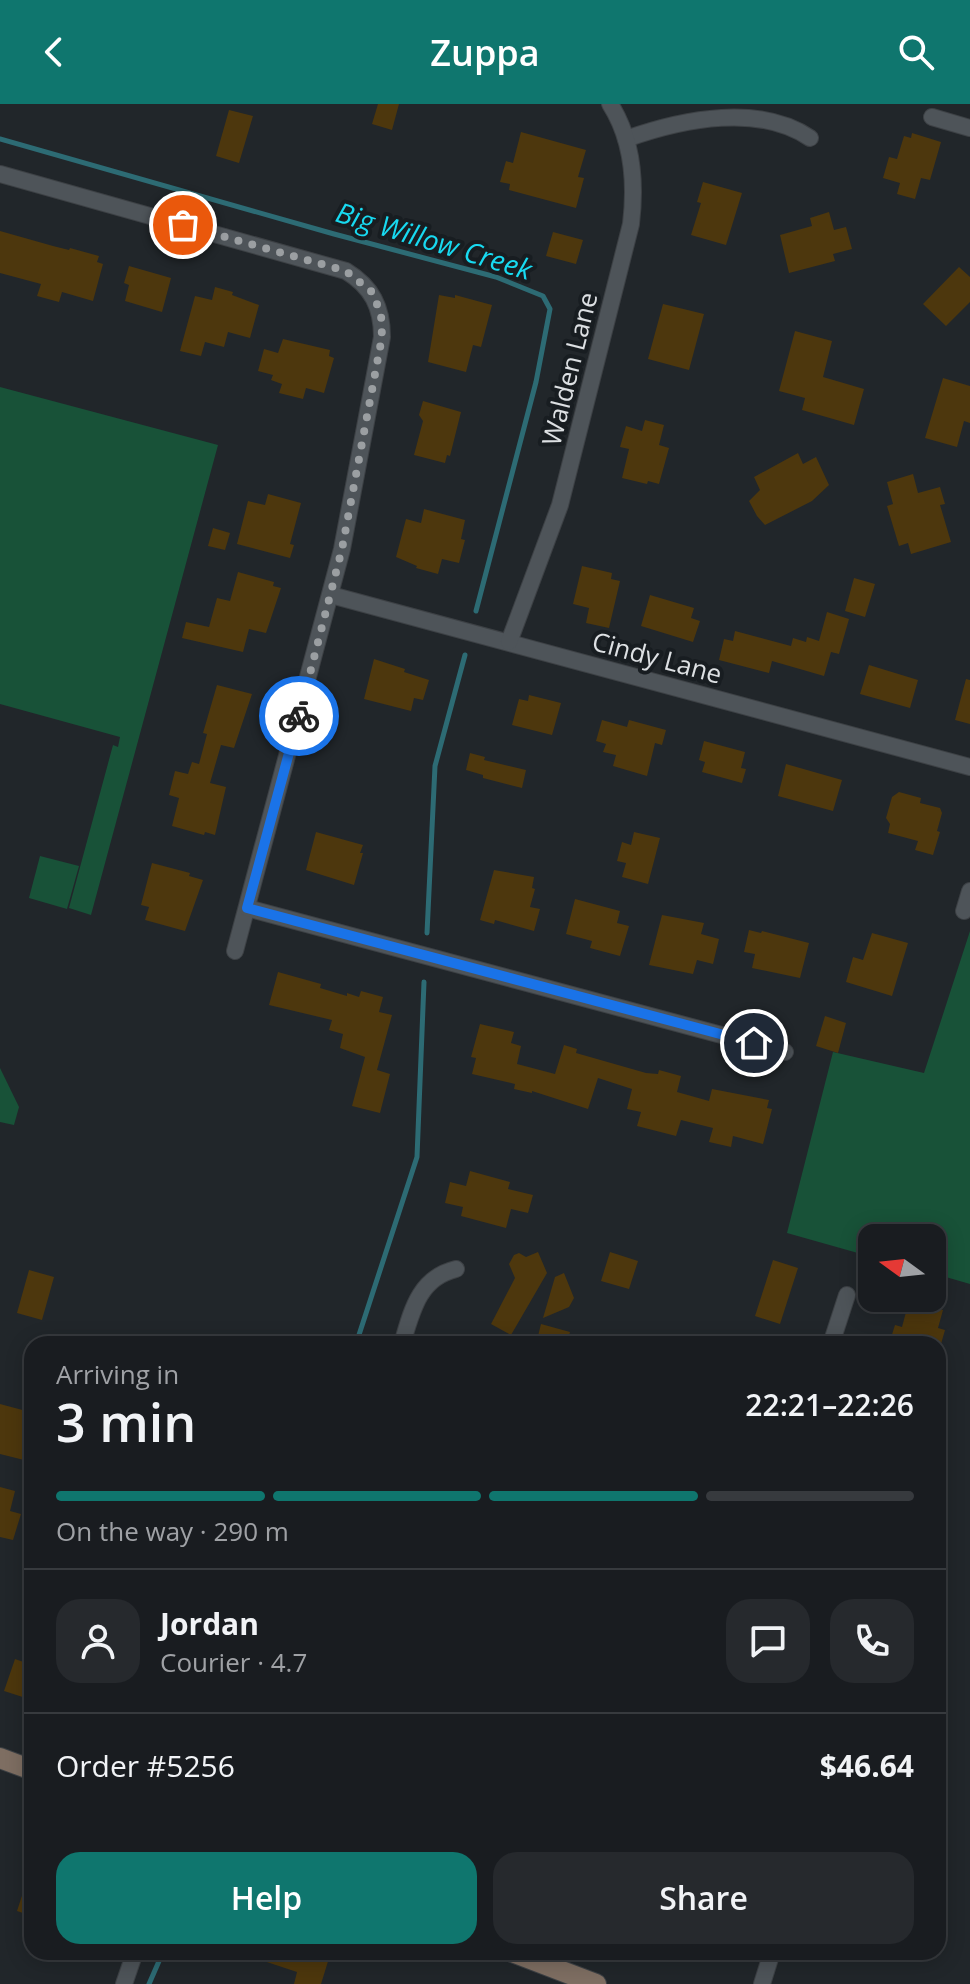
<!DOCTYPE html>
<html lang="en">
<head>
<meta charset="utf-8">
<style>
  :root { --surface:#191c20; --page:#26292d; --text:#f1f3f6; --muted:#9fa1a5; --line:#373a3e; --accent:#0f766e }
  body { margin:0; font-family:"Open Sans",sans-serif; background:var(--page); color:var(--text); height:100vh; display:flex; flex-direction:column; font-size:30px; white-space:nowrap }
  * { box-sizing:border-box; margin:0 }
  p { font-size:26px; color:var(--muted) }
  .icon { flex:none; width:44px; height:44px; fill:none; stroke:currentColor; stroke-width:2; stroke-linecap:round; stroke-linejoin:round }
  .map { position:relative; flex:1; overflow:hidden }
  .side { position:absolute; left:24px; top:1232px; width:922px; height:624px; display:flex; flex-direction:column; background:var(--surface); border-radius:24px; box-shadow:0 4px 20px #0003,0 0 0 2px var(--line) }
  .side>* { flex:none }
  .needle { width:52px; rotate:285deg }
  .buttons { position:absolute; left:858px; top:1120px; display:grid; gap:16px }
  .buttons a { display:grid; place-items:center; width:88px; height:88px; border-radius:16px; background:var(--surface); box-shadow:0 4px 20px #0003,0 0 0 2px var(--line); font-size:40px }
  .pin { position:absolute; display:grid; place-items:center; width:68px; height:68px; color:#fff; margin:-34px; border:4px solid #fff; border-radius:50%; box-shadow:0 2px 8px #0007 }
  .courier { position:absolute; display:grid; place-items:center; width:80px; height:80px; margin:-40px; border:6px solid #1a73e8; border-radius:50%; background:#fff; color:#222; box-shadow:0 2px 10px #0007 }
  .overview em { font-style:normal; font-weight:600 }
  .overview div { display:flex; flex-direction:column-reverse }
  .overview { display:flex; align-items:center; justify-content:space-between; height:136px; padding:0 32px }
  h1 { font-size:52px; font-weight:600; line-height:60px }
  .bar { display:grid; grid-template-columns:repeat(4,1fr); gap:12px 8px; align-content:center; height:96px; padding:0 32px }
  .bar i { height:10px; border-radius:6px; background:var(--line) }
  .bar .on { background:var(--accent) }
  .bar p { grid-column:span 4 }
  .line { display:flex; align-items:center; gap:20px; padding:0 32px; border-top:2px solid var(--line) }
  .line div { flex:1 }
  .round { display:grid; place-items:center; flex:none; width:84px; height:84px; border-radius:24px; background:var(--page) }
  .action { display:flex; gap:16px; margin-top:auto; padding:16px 32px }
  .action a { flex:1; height:92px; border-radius:24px; background:var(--accent); color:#fff; font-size:32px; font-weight:600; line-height:92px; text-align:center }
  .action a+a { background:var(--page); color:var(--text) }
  header { display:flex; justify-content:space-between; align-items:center; height:104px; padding:0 32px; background:var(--accent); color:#fff; font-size:36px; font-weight:600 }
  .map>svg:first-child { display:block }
  .green { fill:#185238 }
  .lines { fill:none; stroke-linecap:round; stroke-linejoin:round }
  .stream { stroke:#2d6b74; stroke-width:5 }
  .building { fill:#4d370d }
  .street-casing { stroke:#3d4145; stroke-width:18 }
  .secondary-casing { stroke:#3d4145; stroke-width:22 }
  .street { stroke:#4e5459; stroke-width:16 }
  .secondary { stroke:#7e6e62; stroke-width:20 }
  .done { stroke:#9b9fa2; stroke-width:8; stroke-dasharray:0 14.4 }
  .route { stroke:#1a73e8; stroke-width:10 }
  .labels { text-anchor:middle; stroke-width:8; stroke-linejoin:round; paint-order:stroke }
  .street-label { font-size:26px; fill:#dde0e3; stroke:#181d21 }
  .water-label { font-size:28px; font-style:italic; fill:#18daf1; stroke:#181d21 }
</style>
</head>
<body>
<header><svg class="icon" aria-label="back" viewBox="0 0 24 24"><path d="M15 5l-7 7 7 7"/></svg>Zuppa<svg class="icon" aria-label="search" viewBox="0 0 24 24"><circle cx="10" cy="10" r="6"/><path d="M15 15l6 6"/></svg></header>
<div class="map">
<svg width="970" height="1880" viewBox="0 0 970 1880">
  <rect width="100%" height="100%" fill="#21262a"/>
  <g class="green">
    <path d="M0 283 218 341 91 811 69 804 113 641 118 643 120 633 0 600Z"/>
    <path d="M40 752 79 762 67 805 29 794Z"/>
    <path d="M970 827V1180L932 1169V1134H872V1153L787 1129 833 948 924 969Z"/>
    <path d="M0 964 19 1003 14 1021 0 1018Z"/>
  </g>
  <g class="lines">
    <g class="stream">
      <path d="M0 35 334 130 496 173 543 192 550 205 536 278 476 507"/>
      <path d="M427 829 435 662 465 551"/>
      <path d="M356 1240 417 1053 424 878"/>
      <path d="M149 1880 163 1848"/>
    </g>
  </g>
  <g class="building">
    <path d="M378 0H399L392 26 372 20Z"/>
    <path d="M229 6 253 12 239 59 216 52Z"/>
    <path d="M521 28 586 46 578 73 584 74 576 104 509 86 510 80 500 78 506 57 513 59Z"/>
    <path d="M912 29 941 38 930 76 921 74 915 95 897 90 900 79 883 74 889 53 897 55 904 32 911 34Z"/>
    <path d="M703 78 742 89 726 141 691 131 701 99 697 98Z"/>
    <path d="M829 108 834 126 846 123 852 145 833 150 835 157 789 169 780 131 812 122 810 114Z"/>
    <path d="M0 127 53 142 69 146 70 144 99 152 97 158 103 160 93 197 62 188 59 198 37 192 41 180 0 169Z"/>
    <path d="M553 128 583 136 576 160 546 152Z"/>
    <path d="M129 162 171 174 162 208 125 197 129 181 124 179Z"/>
    <path d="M959 163 970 173V198L946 222 923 200Z"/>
    <path d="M215 183 233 188 232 191 259 201 250 234 228 228 224 243 205 238 201 252 180 247 195 192 212 196Z"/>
    <path d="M439 191 455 194V191L492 201 481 243 473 241 466 268 428 258Z"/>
    <path d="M663 200 704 210 689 266 648 255Z"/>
    <path d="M795 227 832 237 823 273 864 285 854 321 802 306 805 294 779 287Z"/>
    <path d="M283 235 330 246 329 252 334 254 324 289 306 284 303 295 279 289 282 280 271 276 273 271 258 267 264 245 278 249Z"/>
    <path d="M943 274 970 282V319L964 317 957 343 925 334Z"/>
    <path d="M423 297 461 308 450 352 447 351 445 359 414 351 423 317 419 311Z"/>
    <path d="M645 316 664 321 659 341 669 344 659 380 648 377 647 380 622 374 629 345 620 343 626 322 642 327Z"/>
    <path d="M798 349 803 360 816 353 829 381 812 397 765 421 757 412 749 397 760 386 754 373Z"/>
    <path d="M913 370 918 389 940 383 945 400 940 401 951 438 911 450 908 439 899 442 887 402 893 400 887 378Z"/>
    <path d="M268 390 301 399 290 440 294 441 290 454 237 440 248 397 265 401Z"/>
    <path d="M424 405 465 416 461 435 465 436 459 459 442 455 438 470 416 464 417 462 396 453 406 415 421 419Z"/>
    <path d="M213 424 230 429 225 446 208 442Z"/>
    <path d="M582 462 612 469 611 475 620 477 609 524 586 519 589 504 573 500Z"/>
    <path d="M238 468 274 478 273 482 281 484 266 529 249 525 243 548 182 534 186 518 209 523 217 494 230 497Z"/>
    <path d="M854 474 875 480 865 513 845 507Z"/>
    <path d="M650 491 694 504 691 514 700 517 693 538 641 522Z"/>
    <path d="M827 508 849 515 839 550 831 548 824 572 772 557 769 569 719 556 724 535 733 537 735 527 791 542 793 534 806 538 807 533 819 537Z"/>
    <path d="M374 555 405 565 404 568 429 576 423 596 414 594 411 607 364 595Z"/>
    <path d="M869 561 918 576 910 604 860 590Z"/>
    <path d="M966 575 970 576V620L955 616Z"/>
    <path d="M217 581 252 590 234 644 221 641 210 679 226 683 215 731 205 728 204 731 172 722 179 694 169 691 175 667 188 670 192 658 199 660 207 630 203 629Z"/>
    <path d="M529 591 561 599 552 631 512 621 519 595 528 597Z"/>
    <path d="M602 616 627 623 629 616 666 626 662 641 655 639 647 672 613 662 616 651 603 648 606 640 596 637Z"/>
    <path d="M704 637 745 648 741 664 746 665 742 679 702 668 705 658 699 656Z"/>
    <path d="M470 649 485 653 484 656 526 666 522 684 483 674V671L466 666Z"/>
    <path d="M786 660 842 676 833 707 778 692Z"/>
    <path d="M899 688 921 694 920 699 940 704 942 709 937 727 940 728 933 751 915 746 918 737 888 729 890 720 886 714 892 693Z"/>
    <path d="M316 728 363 741 360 749H363L354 781 306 766Z"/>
    <path d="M634 728 660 734 648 780 622 773 626 759 617 757 622 738 631 741Z"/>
    <path d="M152 759 190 769 189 772 203 776 185 827 145 816 149 803 141 801Z"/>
    <path d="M494 766 534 773 532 784 535 785 530 803 540 805 534 827 495 816 494 820 480 816Z"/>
    <path d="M575 795 620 807 617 819 629 822 620 852 590 844 592 837 566 830Z"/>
    <path d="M662 811 704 819 701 830 719 835 713 860 697 856 693 870 649 861Z"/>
    <path d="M749 826 761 829 762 827 809 839 800 874 752 864 755 850 744 848Z"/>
    <path d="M872 829 908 839 892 892 846 878 853 853 863 856Z"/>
    <path d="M278 868 321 880 320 884 347 892V889L359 893 361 887 383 893 379 908 392 911 377 966 390 970 380 1009 352 1002 365 953 340 944 343 930 329 926 332 916 269 901Z"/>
    <path d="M825 912 846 919 838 949 816 942Z"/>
    <path d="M480 920 514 928 511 939 521 942 517 960 555 970 564 941 577 945 576 949 646 969 658 970 659 966 681 972 677 988 709 997 712 985 769 996 767 1004 772 1005 763 1040 733 1032 731 1043 709 1038 713 1024 681 1016 676 1032 637 1022 641 1008 627 1005 632 985 598 974 588 1005 532 987V989L514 985 515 980 472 970 476 954 471 953Z"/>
    <path d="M470 1067 510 1078 508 1085 533 1091 528 1109 511 1105 506 1124 461 1112 463 1103 445 1099 450 1078 466 1082Z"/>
    <path d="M538 1148 547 1169 511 1231 491 1220 515 1174 509 1160 514 1151 519 1149 526 1153Z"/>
    <path d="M610 1148 638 1157 629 1185 601 1177Z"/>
    <path d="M773 1156 798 1164 780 1220 755 1212Z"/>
    <path d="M29 1166 54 1173 42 1216 17 1209Z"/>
    <path d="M564 1169 574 1194 569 1203 543 1214 555 1173Z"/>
    <path d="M909 1197 943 1206 938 1224 945 1226 941 1240H889L895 1221 902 1223Z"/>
    <path d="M541 1220 570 1228 567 1240H536Z"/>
    <path d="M0 1300 30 1308 23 1334 29 1336 24 1356 0 1350Z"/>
    <path d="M0 1383 15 1387 10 1407 21 1410 13 1436 0 1433Z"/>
    <path d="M15 1555 32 1561V1596L4 1587Z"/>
    <path d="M29 1770H32V1812L17 1807Z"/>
    <path d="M247 1848H321L330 1851 321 1880H294L297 1868 246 1851Z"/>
  </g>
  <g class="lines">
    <g class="street-casing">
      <g id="street">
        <path d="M932 13 970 24"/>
        <path d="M626 35C685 14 760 0 810 34"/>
        <path d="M0 70 346 167C372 183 382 203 382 233L342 445 235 847"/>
        <path d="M331 491 970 663"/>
        <path d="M509 538 560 401 631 120C636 78 633 36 610 0"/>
        <path d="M247 804 785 948"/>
        <path d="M964 807 970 787"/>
        <path d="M402 1240C412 1206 419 1174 456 1165"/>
        <path d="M831 1240 847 1191"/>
        <path d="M124 1880 135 1848"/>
        <path d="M762 1880 772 1848"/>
      </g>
    </g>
    <g class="secondary-casing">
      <g id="secondary">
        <path d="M0 1654 32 1666"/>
        <path d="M512 1848 596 1880"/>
      </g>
    </g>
    <use href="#street" class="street"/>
    <use href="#secondary" class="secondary"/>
  </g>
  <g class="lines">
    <path class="done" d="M183 121 346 167 372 188 381 210 382 233 342 445 299 612"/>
    <path class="route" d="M299 612 247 804 754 939"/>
  </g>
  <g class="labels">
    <g class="street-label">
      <text transform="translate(570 265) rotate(-76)" y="9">Walden Lane</text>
      <text transform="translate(657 554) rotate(15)" y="9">Cindy Lane</text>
    </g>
    <g class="water-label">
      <text transform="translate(434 137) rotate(17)" y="10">Big Willow Creek</text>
    </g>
  </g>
</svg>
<div class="buttons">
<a><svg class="needle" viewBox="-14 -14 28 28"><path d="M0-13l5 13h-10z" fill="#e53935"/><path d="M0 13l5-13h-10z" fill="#9fa1a5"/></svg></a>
</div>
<div class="pin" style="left:183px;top:121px;background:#ea580c"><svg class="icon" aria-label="bag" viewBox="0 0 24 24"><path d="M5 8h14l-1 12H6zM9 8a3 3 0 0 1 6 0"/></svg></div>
<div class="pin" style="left:754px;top:939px;background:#1f2937"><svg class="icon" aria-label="home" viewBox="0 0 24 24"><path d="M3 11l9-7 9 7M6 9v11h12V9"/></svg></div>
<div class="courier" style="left:299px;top:612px"><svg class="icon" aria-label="bike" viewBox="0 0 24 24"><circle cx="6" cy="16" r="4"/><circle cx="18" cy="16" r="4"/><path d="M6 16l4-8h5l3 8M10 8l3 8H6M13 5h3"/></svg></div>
<section class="side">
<div class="overview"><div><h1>3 min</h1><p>Arriving in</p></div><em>22:21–22:26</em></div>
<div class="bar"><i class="on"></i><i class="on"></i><i class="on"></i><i></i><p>On the way · 290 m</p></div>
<div class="line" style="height:144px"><a class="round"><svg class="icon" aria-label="person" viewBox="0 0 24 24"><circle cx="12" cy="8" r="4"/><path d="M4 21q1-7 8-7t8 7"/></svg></a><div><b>Jordan</b><p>Courier · 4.7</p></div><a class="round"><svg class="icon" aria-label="chat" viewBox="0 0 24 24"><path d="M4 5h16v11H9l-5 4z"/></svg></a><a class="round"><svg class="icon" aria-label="phone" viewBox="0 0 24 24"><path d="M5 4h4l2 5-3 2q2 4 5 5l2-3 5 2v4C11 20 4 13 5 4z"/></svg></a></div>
<div class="line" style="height:104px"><div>Order #5256</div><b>$46.64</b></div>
<div class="action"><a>Help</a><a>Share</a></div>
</section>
</div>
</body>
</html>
